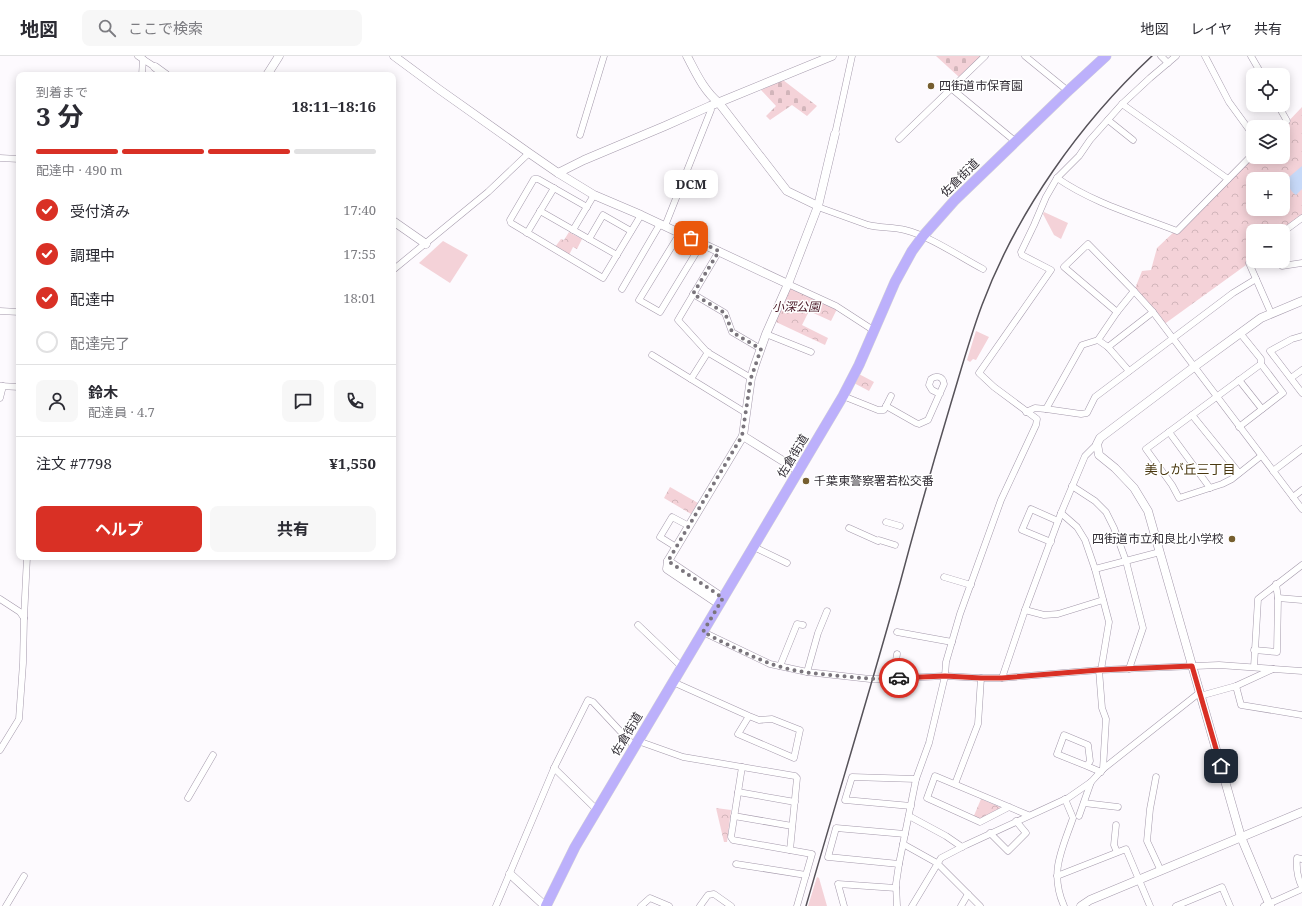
<!DOCTYPE html>
<html lang="ja">
<head>
<meta charset="utf-8">
<style>
  :root { --surface:#fff; --page:#f7f7f7; --text:#2b2b33; --muted:#7c7c81; --line:#e1e1e2; --accent:#d93025 }
  body { margin:0; font-family:"Noto Serif","Noto Sans JP",serif; background:var(--page); color:var(--text); height:100vh; display:flex; flex-direction:column; font-size:15px; white-space:nowrap }
  * { box-sizing:border-box; margin:0 }
  p { font-size:13px; color:var(--muted) }
  .icon { flex:none; width:22px; height:22px; fill:none; stroke:currentColor; stroke-width:2; stroke-linecap:round; stroke-linejoin:round }
  .map { position:relative; flex:1; overflow:hidden }
  .side { position:absolute; left:16px; top:16px; width:380px; height:488px; display:flex; flex-direction:column; background:var(--surface); border-radius:8px; box-shadow:0 2px 10px #0003 }
  .side>* { flex:none }
  .tools { position:absolute; left:1246px; top:12px; display:grid; gap:8px }
  .tools a { display:grid; place-items:center; width:44px; height:44px; border-radius:8px; background:var(--surface); box-shadow:0 2px 10px #0003; font-size:20px }
  .pin { position:absolute; display:grid; place-items:center; width:34px; height:34px; color:#fff; margin:-17px; border-radius:8px; box-shadow:0 2px 6px #0006 }
  .courier { position:absolute; display:grid; place-items:center; width:40px; height:40px; margin:-20px; border:3px solid #d93025; border-radius:50%; background:#fff; color:#222; box-shadow:0 1px 5px #0007 }
  .bubble { position:absolute; height:28px; border-radius:8px; background:var(--surface); box-shadow:0 2px 10px #0003; font-size:13px; font-weight:700; line-height:28px; text-align:center }
  .headline em { font-style:normal; font-weight:700 }
  .headline div { display:flex; flex-direction:column-reverse }
  .headline { display:flex; align-items:center; justify-content:space-between; height:68px; padding:0 20px }
  h1 { font-size:26px; font-weight:700; line-height:30px }
  .bar { display:grid; grid-template-columns:repeat(4,1fr); gap:6px 4px; align-content:center; height:48px; padding:0 20px }
  .bar i { height:5px; border-radius:3px; background:var(--line) }
  .bar .active { background:var(--accent) }
  .bar p { grid-column:span 4 }
  .line { display:flex; align-items:center; gap:10px; padding:0 20px; border-top:1px solid var(--line) }
  .line div { flex:1 }
  .round { display:grid; place-items:center; flex:none; width:42px; height:42px; border-radius:8px; background:var(--page) }
  ol { padding:0 20px; list-style:none }
  li { display:flex; align-items:center; gap:12px; height:44px }
  li p { margin-inline-start:auto }
  li .icon { padding:4px; border-radius:50%; background:var(--accent); color:#fff; stroke-width:4 }
  li:last-child { color:var(--muted) }
  li i { width:22px; height:22px; border:2px solid var(--line); border-radius:50% }
  .button { display:flex; gap:8px; margin-top:auto; padding:8px 20px }
  .button a { flex:1; height:46px; border-radius:8px; background:var(--accent); color:#fff; font-size:16px; font-weight:700; line-height:46px; text-align:center }
  .button a+a { background:var(--page); color:var(--text) }
  header { display:flex; align-items:center; gap:24px; box-sizing:border-box; height:56px; padding:0 20px; background:var(--surface); border-bottom:1px solid var(--line) }
  header strong { font-size:19px }
  nav { display:flex; gap:22px; margin-inline-start:auto; font-size:14px }
  .search { width:280px; height:36px; background:var(--page); display:flex; align-items:center; gap:10px; box-sizing:border-box; padding:0 14px; border-radius:8px; color:var(--muted); font-size:15px }
  .map>svg:first-child { display:block }
  .grass { fill:#f4d2d8 }
  .forest { fill:url(#forest-crowns); fill-rule:evenodd }
  .cemetery { fill:url(#cemetery-stones) }
  .water { fill:#c7d9f8 }
  .lines { fill:none; stroke-linecap:round; stroke-linejoin:round }
  .minor-casing { stroke:#a499ab; stroke-width:7 }
  .tertiary-casing { stroke:#a499ab; stroke-width:9 }
  .primary-casing { stroke:#d6d5d7; stroke-width:11 }
  .minor { stroke:#fff; stroke-width:6 }
  .tertiary { stroke:#fff; stroke-width:8 }
  .primary { stroke:#bcb0fb; stroke-width:10 }
  .rail { stroke:#565259; stroke-width:1.5 }
  .done { stroke:#7a757c; stroke-width:4; stroke-dasharray:0 7.2 }
  .route { stroke:#d93025; stroke-width:5 }
  .poi-dot { fill:#765e2f; stroke:#fff; stroke-width:1.5 }
  .labels { text-anchor:middle; stroke-width:3; stroke-linejoin:round; paint-order:stroke }
  .poi-label { font-size:12px; fill:#332e36; stroke:#fff; text-anchor:start }
  .street-label { font-size:12px; fill:#332e36; stroke:#fff }
  .park-label { font-size:12px; font-style:italic; fill:#4a1826; stroke:#fff }
  .neighbourhood-label { font-size:13px; fill:#493710; stroke:#fff }
</style>
</head>
<body>
<header>
<strong>地図</strong>
<div class="search"><svg class="icon" aria-label="search" viewBox="0 0 24 24"><circle cx="10" cy="10" r="6"/><path d="M15 15l6 6"/></svg>ここで検索</div>
<nav><a>地図</a><a>レイヤ</a><a>共有</a></nav>
</header>
<div class="map">
<svg width="1302" height="850" viewBox="0 0 1302 850">
  <defs>
    <pattern id="forest-crowns" width="20" height="18" patternUnits="userSpaceOnUse"><rect width="20" height="18" fill="#f4d2d8"/><path d="M2 6a3 3 0 1 1 6 0M12 15a3 3 0 1 1 6 0" fill="none" stroke="#d2b5ba"/></pattern>
    <pattern id="cemetery-stones" width="16" height="16" patternUnits="userSpaceOnUse"><rect width="16" height="16" fill="#f4d2d8"/><path d="M2 7V4a2 2 0 0 1 4 0v3zM10 15v-3a2 2 0 0 1 4 0v3z" fill="#d2b5ba"/></pattern>
  </defs>
  <rect width="100%" height="100%" fill="#fdfafe"/>
  <g class="grass">
    <path d="M1044 156 1068 167 1061 183 1054 179 1043 158Z"/>
    <path d="M443 185 468 199 450 227 419 207Z"/>
    <path d="M976 275 989 281 976 304 973 303 970 306 967 304Z"/>
    <path d="M817 821 819 822 827 850H808Z"/>
  </g>
  <g class="forest">
    <path d="M1302 51V162L1283 175H1253V204L1163 269 1134 235 1142 215 1151 214 1157 192 1253 101H1283V71ZM1253 123H1283V153H1253Z"/>
    <path d="M569 176 582 183 577 193 573 191 569 199 555 191 561 183 564 184Z"/>
    <path d="M790 231 837 253 831 265 809 255 802 269 828 282 825 289 776 266Z"/>
    <path d="M857 317 874 326 869 335 852 326Z"/>
    <path d="M670 431 698 447 691 458 664 442Z"/>
    <path d="M981 743 1000 751 999 755 981 763 973 762Z"/>
    <path d="M716 752 731 754 727 786H724Z"/>
  </g>
  <g class="cemetery">
    <path d="M936 0H981L959 21Z"/>
    <path d="M783 24 817 50 807 60 792 49 770 64 766 60 776 50 761 34Z"/>
  </g>
  <path class="water" d="M1302 110V133L1296 139C1290 135 1288 130 1288 122Z"/>
  <g class="lines">
    <g class="minor-casing">
      <g id="minor">
        <path d="M138 0 155 11"/>
        <path d="M1025 0 1068 35"/>
        <path d="M1161 0 1168 7"/>
        <path d="M1205 0 1229 46 1253 79"/>
        <path d="M1251 0 1262 19"/>
        <path d="M142 19 143 3"/>
        <path d="M952 33 1016 86"/>
        <path d="M1122 48 1228 123"/>
        <path d="M1278 49 1287 65 1281 71"/>
        <path d="M1108 64 1133 84"/>
        <path d="M835 78 852 0"/>
        <path d="M580 79 604 0"/>
        <path d="M899 83 985 0"/>
        <path d="M0 102 19 103"/>
        <path d="M1057 122C1093 147 1136 159 1177 175L1253 98"/>
        <path d="M587 151 538 123H534L510 164 511 167 603 222 641 159"/>
        <path d="M818 151 868 169C880 172 893 171 905 174 930 180 960 201 983 213"/>
        <path d="M540 155 617 199"/>
        <path d="M665 170 711 54 710 50"/>
        <path d="M573 174 594 139"/>
        <path d="M1283 176 1302 162"/>
        <path d="M527 177 554 132"/>
        <path d="M680 177 639 244 660 256 702 187"/>
        <path d="M589 183 603 159 631 175"/>
        <path d="M719 195 678 264 707 296 751 322"/>
        <path d="M1253 204 1249 207 1271 257"/>
        <path d="M1280 205 1282 210 1302 207"/>
        <path d="M393 214 488 136 529 97"/>
        <path d="M788 228 836 250 873 274"/>
        <path d="M622 233 660 168"/>
        <path d="M693 238 725 257 732 276 761 293"/>
        <path d="M0 255 19 256"/>
        <path d="M1117 256 1064 211 1088 188 1134 235 1153 256 1302 453"/>
        <path d="M1240 277 1261 303V308"/>
        <path d="M766 278 811 296"/>
        <path d="M1302 280 1292 283 1270 295 1302 337"/>
        <path d="M1108 291 1153 256"/>
        <path d="M652 299 746 357"/>
        <path d="M1129 315 1108 291 1098 284 1117 256 1134 235"/>
        <path d="M1291 322 1302 314"/>
        <path d="M691 323 708 296"/>
        <path d="M1239 324 1262 353"/>
        <path d="M0 330 19 331"/>
        <path d="M843 340 878 354H884L891 340"/>
        <path d="M0 342 3 330"/>
        <path d="M886 350 916 367 919 368 928 364 944 328C943 320 936 319 931 323L929 329 932 334 940 338"/>
        <path d="M1046 353 1082 289 1098 284"/>
        <path d="M1026 356 1035 352 1046 353 1081 358 1087 357 1095 341 1233 237 1256 223"/>
        <path d="M1192 359 1239 417"/>
        <path d="M1239 371 1283 337 1261 308 1146 393 1172 429 1179 442 1222 428 1232 423 1261 400"/>
        <path d="M1169 376 1210 432"/>
        <path d="M1273 415 1302 393"/>
        <path d="M1072 430 1095 445 1106 456 1114 472 1126 505 1143 572 1129 613"/>
        <path d="M1293 441 1302 434"/>
        <path d="M1061 457 1077 471 1085 484 1095 513 1109 566 1101 614"/>
        <path d="M886 466 900 470"/>
        <path d="M849 472 878 485"/>
        <path d="M879 484 895 489"/>
        <path d="M1051 486 1022 474 1031 453 1058 465"/>
        <path d="M676 491 660 481 672 461 689 470"/>
        <path d="M754 491 787 507"/>
        <path d="M1095 513 1160 496"/>
        <path d="M944 521 971 529"/>
        <path d="M1278 542 1302 544"/>
        <path d="M0 543 20 556 24 562"/>
        <path d="M1025 554 1044 559 1058 558 1103 544"/>
        <path d="M638 569 682 611"/>
        <path d="M703 576 770 608 807 616 870 623H883L945 620 981 622H1002L1099 614 1219 609 1302 615"/>
        <path d="M897 576 952 586"/>
        <path d="M1254 594 1277 596 1278 542 1276 528"/>
        <path d="M780 610 797 568 803 569"/>
        <path d="M1254 611 1258 543 1302 509"/>
        <path d="M1099 614 1102 652 1106 663 1103 713"/>
        <path d="M807 616 818 577 827 555"/>
        <path d="M1002 622 1025 554 1061 457 1085 400 1097 388"/>
        <path d="M893 623 897 598"/>
        <path d="M673 626 749 660 759 664 772 663 800 674 794 702 738 678 749 660"/>
        <path d="M1236 630 1273 613"/>
        <path d="M1200 640 1236 630 1241 649 1302 659"/>
        <path d="M638 685 683 701 795 720 797 722 790 794"/>
        <path d="M0 694 19 663 23 607 24 562 27 501"/>
        <path d="M1087 710 1057 698 1064 679 1088 689 1090 705 1087 710 1101 716"/>
        <path d="M742 711 731 781 733 784 812 798 797 850"/>
        <path d="M554 712 597 754"/>
        <path d="M1156 721 1150 753 1147 785 1161 815"/>
        <path d="M955 728 978 668 981 622"/>
        <path d="M738 736 795 746"/>
        <path d="M188 742 213 699"/>
        <path d="M1084 747 1118 751"/>
        <path d="M911 750 845 744 852 721 916 723"/>
        <path d="M1009 751 980 766 927 742 935 720 1028 759"/>
        <path d="M734 760 792 770"/>
        <path d="M909 760 946 780 962 791"/>
        <path d="M1079 760 1091 726"/>
        <path d="M1116 769 1114 789 1117 796"/>
        <path d="M990 777 1008 795 1026 777 1016 765"/>
        <path d="M903 788 937 807 980 850"/>
        <path d="M1302 803 1297 802C1296 813 1297 821 1302 831"/>
        <path d="M736 808 806 819"/>
        <path d="M899 808 828 801 836 772 905 778"/>
        <path d="M1057 820 1126 793 1150 850"/>
        <path d="M6 850 24 820"/>
        <path d="M496 850 555 710 588 644 593 646 635 691"/>
        <path d="M641 850 650 842 669 850"/>
        <path d="M700 850 708 839 714 838 731 850"/>
        <path d="M844 850 838 828 896 832"/>
        <path d="M897 850 896 828 899 808 916 723 929 687 945 620 946 606 960 558 1001 444 1036 369 1037 363 994 331 979 317 1051 214 1022 199 1021 196 1034 169 1046 141 1057 122 1079 100 1090 84 1122 48 1150 22 1176 0"/>
        <path d="M912 850 941 802 966 789 1068 742 1091 726 1103 713 1199 637"/>
        <path d="M961 850 968 838"/>
        <path d="M1064 850C1049 816 1062 794 1073 762L1065 743"/>
        <path d="M1176 850 1222 831 1230 850"/>
        <path d="M1264 850 1302 833"/>
      </g>
    </g>
    <g class="tertiary-casing">
      <g id="tertiary">
        <path d="M394 0 440 34 529 97 558 117 594 139 641 159 788 228"/>
        <path d="M687 0C696 17 704 35 719 47L787 135 818 150"/>
        <path d="M155 11 166 19"/>
        <path d="M267 19 279 0"/>
        <path d="M558 117 584 104 665 70 710 50 832 0"/>
        <path d="M393 165 426 188"/>
        <path d="M743 380 799 415"/>
        <path d="M668 505 723 542"/>
        <path d="M719 548 667 513 668 505 743 380 751 322 755 309 766 278 788 228 818 150 835 78"/>
        <path d="M510 818 545 850"/>
        <path d="M1081 850 1090 844 1302 756"/>
        <path d="M1270 850 1241 781 1148 455 1134 432 1115 412 1099 399 1097 388 1100 382 1194 311 1261 262 1302 245"/>
      </g>
    </g>
    <g class="primary-casing">
      <path id="primary" d="M546 850 575 791 843 340 859 309 895 226 912 195 923 180 954 145 1068 35 1106 0"/>
    </g>
    <use href="#minor" class="minor"/>
    <use href="#tertiary" class="tertiary"/>
    <use href="#primary" class="primary"/>
    <path class="rail" d="M806 850C837 742 870 635 900 527 916 467 933 407 951 347 961 314 970 281 982 249 1017 156 1080 67 1152 0"/>
  </g>
  <g class="lines">
    <path class="done" d="M691 182 719 195 693 238 725 257 732 276 761 293 751 322 742 380 668 505 723 542 703 576C725 587 747 599 769 607 792 616 818 618 841 620 861 622 880 624 899 622"/>
    <path class="route" d="M899 622 945 620 981 622H1002L1099 614 1192 610 1221 710"/>
  </g>
  <g class="poi-dot">
    <circle cx="931" cy="30" r="4"/>
    <circle cx="806" cy="425" r="4"/>
    <circle cx="1232" cy="483" r="4"/>
  </g>
  <g class="labels">
    <g class="poi-label">
      <text x="939" y="34">四街道市保育園</text>
      <text x="814" y="429">千葉東警察署若松交番</text>
      <text x="1224" y="487" text-anchor="end">四街道市立和良比小学校</text>
    </g>
    <g class="street-label">
      <text transform="translate(960 122) rotate(-45)" y="4">佐倉街道</text>
      <text transform="translate(793 400) rotate(-59)" y="4">佐倉街道</text>
      <text transform="translate(627 678) rotate(-59)" y="4">佐倉街道</text>
    </g>
    <g class="park-label">
      <text x="796" y="255">小深公園</text>
    </g>
    <g class="neighbourhood-label">
      <text x="1190" y="418">美しが丘三丁目</text>
    </g>
  </g>
</svg>
<div class="tools">
<a><svg class="icon" aria-label="locate" viewBox="0 0 24 24"><circle cx="12" cy="12" r="6"/><path d="M12 2v4M12 18v4M2 12h4M18 12h4"/></svg></a>
<a><svg class="icon" aria-label="layers" viewBox="0 0 24 24"><path d="M12 4l9 5-9 5-9-5zM3 14l9 5 9-5"/></svg></a>
<a>+</a>
<a>−</a>
</div>
<div class="pin" style="left:691px;top:182px;background:#ea580c"><svg class="icon" aria-label="bag" viewBox="0 0 24 24"><path d="M5 8h14l-1 12H6zM9 8a3 3 0 0 1 6 0"/></svg></div>
<div class="pin" style="left:1221px;top:710px;background:#1f2937"><svg class="icon" aria-label="home" viewBox="0 0 24 24"><path d="M3 11l9-7 9 7M6 9v11h12V9"/></svg></div>
<div class="courier" style="left:899px;top:622px"><svg class="icon" aria-label="car" viewBox="0 0 24 24"><path d="M5 17H2v-5l4-1 3-4h7l3 4 3 1v5h-3M9 17h6M6 11h13"/><circle cx="7" cy="17" r="2"/><circle cx="17" cy="17" r="2"/></svg></div>
<div class="bubble" style="left:664px;top:114px;width:54px">DCM</div>
<section class="side">
<div class="headline"><div><h1>3 分</h1><p>到着まで</p></div><em>18:11–18:16</em></div>
<div class="bar"><i class="active"></i><i class="active"></i><i class="active"></i><i></i><p>配達中 · 490 m</p></div>
<ol>
<li><svg class="icon" aria-label="check" viewBox="0 0 24 24"><path d="M5 12l5 5 9-10"/></svg>受付済み<p>17:40</p></li>
<li><svg class="icon" aria-label="check" viewBox="0 0 24 24"><path d="M5 12l5 5 9-10"/></svg>調理中<p>17:55</p></li>
<li><svg class="icon" aria-label="check" viewBox="0 0 24 24"><path d="M5 12l5 5 9-10"/></svg>配達中<p>18:01</p></li>
<li><i></i>配達完了</li>
</ol>
<div class="line" style="height:72px"><a class="round"><svg class="icon" aria-label="person" viewBox="0 0 24 24"><circle cx="12" cy="8" r="4"/><path d="M4 21q1-7 8-7t8 7"/></svg></a><div><b>鈴木</b><p>配達員 · 4.7</p></div><a class="round"><svg class="icon" aria-label="chat" viewBox="0 0 24 24"><path d="M4 5h16v11H9l-5 4z"/></svg></a><a class="round"><svg class="icon" aria-label="phone" viewBox="0 0 24 24"><path d="M5 4h4l2 5-3 2q2 4 5 5l2-3 5 2v4C11 20 4 13 5 4z"/></svg></a></div>
<div class="line" style="height:52px"><div>注文 #7798</div><b>¥1,550</b></div>
<div class="button"><a>ヘルプ</a><a>共有</a></div>
</section>
</div>
</body>
</html>
